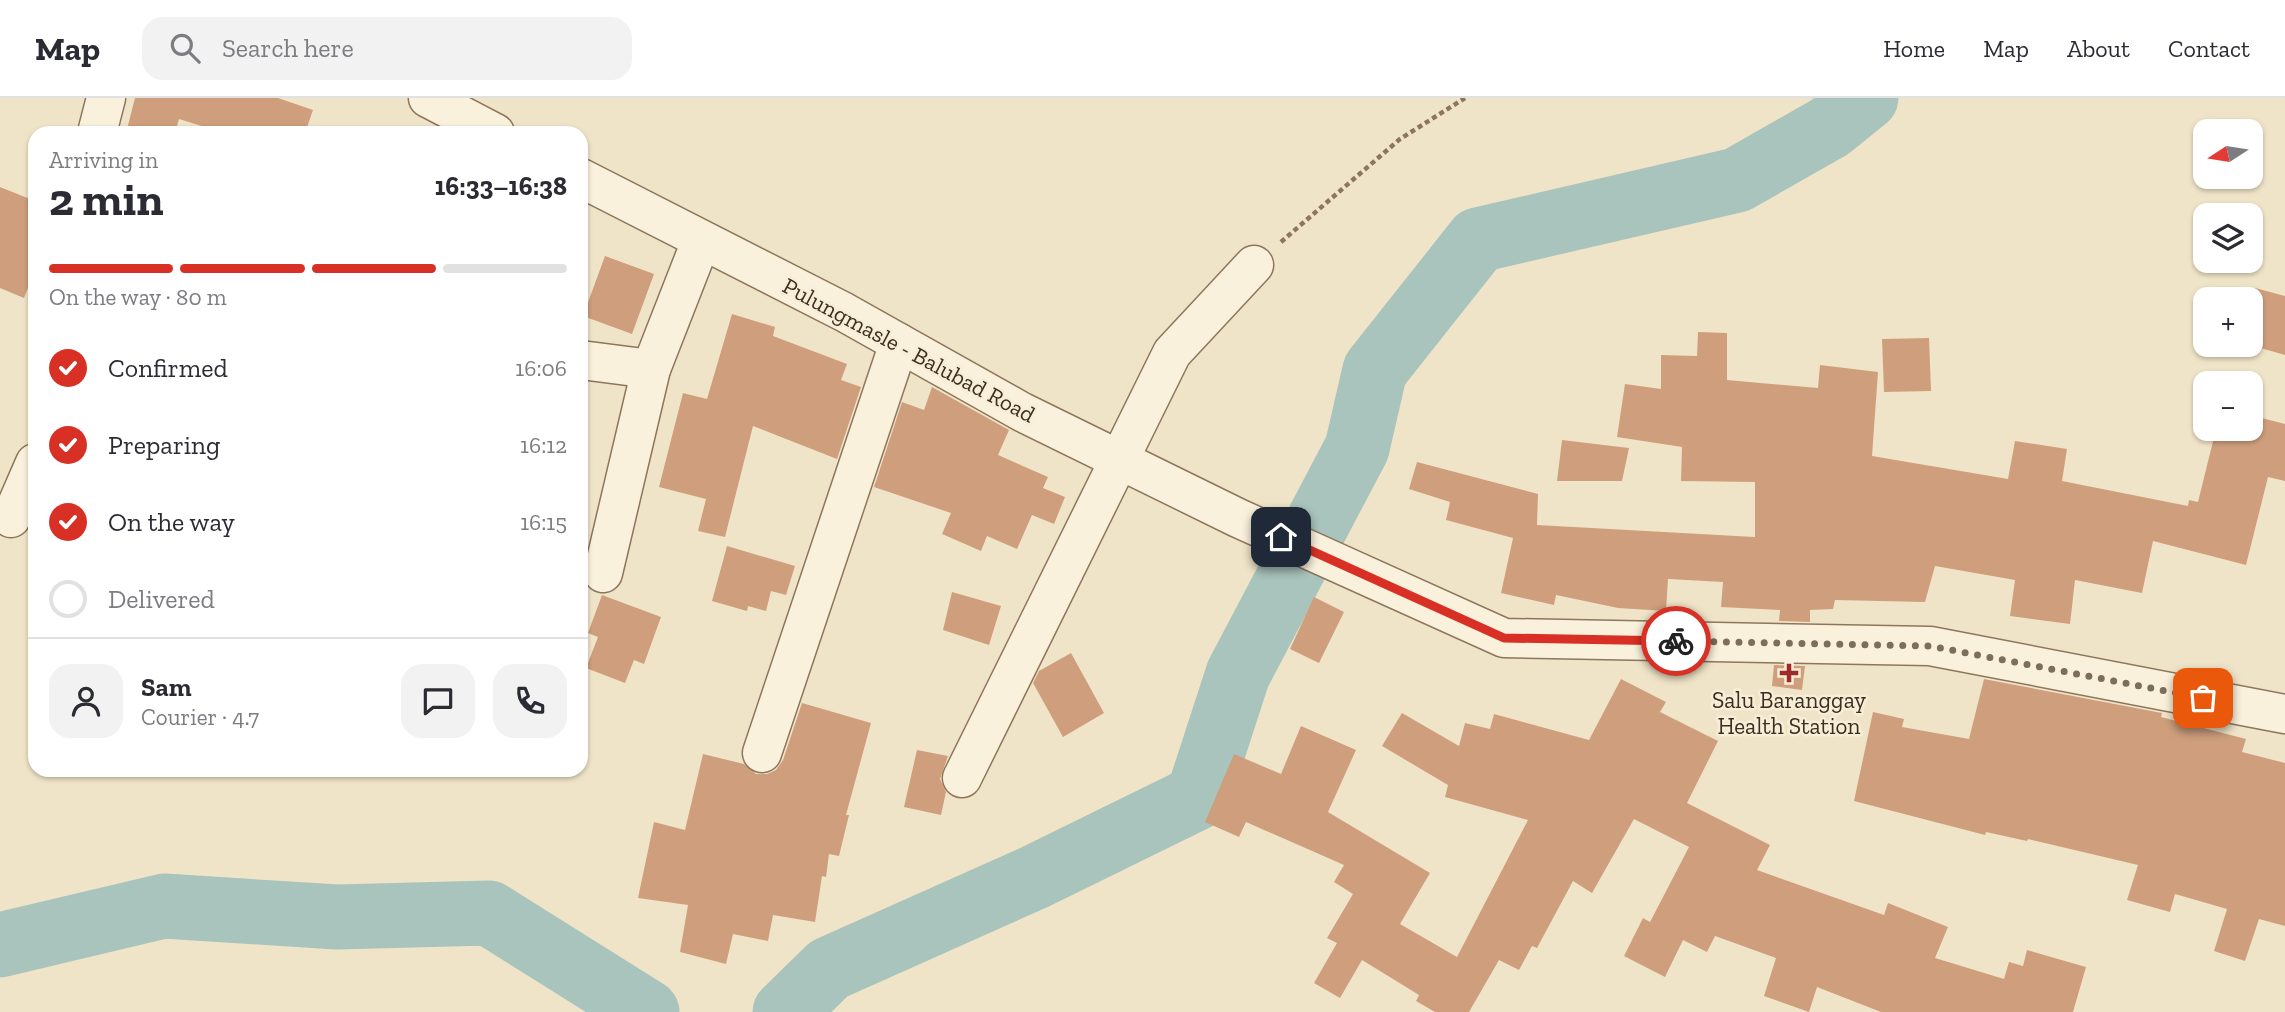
<!DOCTYPE html>
<html lang="en">
<head>
<meta charset="utf-8">
<style>
  :root { --surface:#fff; --page:#f2f2f3; --text:#2b2b33; --muted:#7c7c81; --line:#e1e1e2; --accent:#d93025 }
  body { margin:0; font-family:"Zilla Slab",serif; background:var(--page); color:var(--text); height:100vh; display:flex; flex-direction:column; font-size:26px; white-space:nowrap }
  * { box-sizing:border-box; margin:0 }
  p { font-size:23px; color:var(--muted) }
  .icon { flex:none; width:38px; height:38px; fill:none; stroke:currentColor; stroke-width:2; stroke-linecap:round; stroke-linejoin:round }
  .map { position:relative; flex:1; overflow:hidden }
  .panel { position:absolute; left:28px; top:28px; width:560px; height:651px; display:flex; flex-direction:column; background:var(--surface); border-radius:21px; box-shadow:0 2px 5px #0004 }
  .panel>* { flex:none }
  .needle { width:46px; rotate:258deg }
  .controls { position:absolute; left:2193px; top:21px; display:grid; gap:14px }
  .controls a { display:grid; place-items:center; width:70px; height:70px; border-radius:14px; background:var(--surface); box-shadow:0 2px 5px #0004; font-size:35px }
  .pin { position:absolute; display:grid; place-items:center; width:60px; height:60px; color:#fff; margin:-30px; border-radius:14px; box-shadow:0 4px 10px #0006 }
  .courier { position:absolute; display:grid; place-items:center; width:70px; height:70px; margin:-35px; border:5px solid #d93025; border-radius:50%; background:#fff; color:#222; box-shadow:0 2px 9px #0007 }
  .headline em { font-style:normal; font-weight:700 }
  .headline div { display:flex; flex-direction:column-reverse }
  .headline { display:flex; align-items:center; justify-content:space-between; height:119px; padding:0 21px }
  h1 { font-size:46px; font-weight:700; line-height:52px }
  .bar { display:grid; grid-template-columns:repeat(4,1fr); gap:10px 7px; align-content:center; height:84px; padding:0 21px }
  .bar i { height:9px; border-radius:5px; background:var(--line) }
  .bar .active { background:var(--accent) }
  .bar p { grid-column:span 4 }
  .line { display:flex; align-items:center; gap:18px; padding:0 21px; border-top:2px solid var(--line) }
  .line div { flex:1 }
  .round { display:grid; place-items:center; flex:none; width:74px; height:74px; border-radius:21px; background:var(--page) }
  ol { padding:0 21px; list-style:none }
  li { display:flex; align-items:center; gap:21px; height:77px }
  li p { margin-inline-start:auto }
  li .icon { padding:7px; border-radius:50%; background:var(--accent); color:#fff; stroke-width:4 }
  li:last-child { color:var(--muted) }
  li i { width:38px; height:38px; border:4px solid var(--line); border-radius:50% }
  header { display:flex; align-items:center; gap:42px; box-sizing:border-box; height:98px; padding:0 35px; background:var(--surface); border-bottom:2px solid var(--line) }
  header strong { font-size:33px }
  nav { display:flex; gap:38px; margin-inline-start:auto; font-size:24px }
  .search { width:490px; height:63px; background:var(--page); display:flex; align-items:center; gap:18px; box-sizing:border-box; padding:0 24px; border-radius:21px; color:var(--muted); font-size:26px }
  .map>svg:first-child { display:block }
  .lines { fill:none; stroke-linecap:round; stroke-linejoin:round }
  .river { stroke:#a9c4bc; stroke-width:65 }
  .building { fill:#cf9f7d }
  .minor-casing { stroke:#8d765c; stroke-width:41 }
  .path { stroke:#8d765c; stroke-width:4.5; stroke-dasharray:5 3.5; stroke-linecap:butt }
  .minor { stroke:#faf1dc; stroke-width:38 }
  .done { stroke:#7c6e5b; stroke-width:7; stroke-dasharray:0 12.6 }
  .route { stroke:#d93025; stroke-width:9 }
  .poi-dot { fill:#9e2a2b; stroke:#f7eed8; stroke-width:2.5 }
  .labels { text-anchor:middle; stroke-width:5; stroke-linejoin:round; paint-order:stroke }
  .street-label { font-size:23px; fill:#3d2e20; stroke:#f7eed8 }
  .poi-label { font-size:23px; fill:#3d2e20; stroke:#f7eed8 }
</style>
</head>
<body>
<header>
<strong>Map</strong>
<div class="search"><svg class="icon" aria-label="search" viewBox="0 0 24 24"><circle cx="10" cy="10" r="6"/><path d="M15 15l6 6"/></svg>Search here</div>
<nav><a>Home</a><a>Map</a><a>About</a><a>Contact</a></nav>
</header>
<div class="map">
<svg width="2285" height="914" viewBox="0 0 2285 914">
  <rect width="100%" height="100%" fill="#f0e4c8"/>
  <g class="lines">
    <g class="river">
      <path d="M0 847 164 808 337 819 489 815 647 914"/>
      <path d="M785 914 829 871 1035 779 1198 699 1238 576 1357 350 1375 272 1478 142 1737 82 1830 29 1866 0"/>
    </g>
  </g>
  <g class="building">
    <path d="M135 0H278L313 12 305 35H224L179 21 175 35H126Z"/>
    <path d="M0 89 35 103V172L24 200 0 190Z"/>
    <path d="M605 158 654 176 632 236 583 218Z"/>
    <path d="M2255 190 2285 198V257L2250 247V206Z"/>
    <path d="M732 216 775 229 773 238 847 266 841 282 861 289 837 361 753 328 725 439 698 433 706 401 659 389 683 295 707 301Z"/>
    <path d="M1698 234 1727 235V282L1818 290 1820 267 1878 274 1872 358 2008 381 2015 343 2067 351 2062 383 2188 408 2189 402 2198 404 2216 331H2250V317L2285 326V383L2268 379 2246 467 2153 443 2142 495 2075 482 2070 526 2010 518 2015 482 1935 468 1925 504 1835 502 1833 511 1810 512V524L1779 523 1780 512 1721 509 1723 484 1668 481 1666 513 1618 510 1556 497 1554 507 1501 495 1513 440 1446 422 1450 404 1409 391 1417 364 1538 396 1537 427 1755 439V384L1681 383 1682 349 1617 339 1625 286 1661 291V257L1697 258Z"/>
    <path d="M1929 240 1931 293 1884 294 1882 241Z"/>
    <path d="M932 289 1009 332 998 357 1048 379 1043 390 1065 399 1054 426 1032 417 1017 451 987 438 981 453 942 436 951 415 874 389 902 304 924 312Z"/>
    <path d="M1562 342 1629 350 1622 383H1557Z"/>
    <path d="M727 448 795 468 786 497 771 493 766 513 748 508 747 513 712 503Z"/>
    <path d="M952 494 1001 508 989 547 943 532Z"/>
    <path d="M602 497 661 519 644 566 634 562 625 585 586 570 598 539 588 535Z"/>
    <path d="M1314 499 1344 514 1319 565 1290 551Z"/>
    <path d="M1071 555 1104 615 1063 639 1033 585 1039 573Z"/>
    <path d="M1774 567 1805 568 1802 592 1772 588Z"/>
    <path d="M1621 581 1666 604 1660 614 1718 643 1687 705 1770 747 1757 772 1884 817 1888 805 1948 829 1935 860 2004 881 2009 864 2023 868 2027 852 2086 869 2073 914H1881L1817 889 1809 914 1764 898 1776 860 1715 838 1707 854 1683 842 1665 879 1624 858 1643 820 1650 824 1689 749 1634 721 1592 795 1573 783 1537 850 1532 848 1519 872 1499 862 1469 914H1435L1416 903 1419 897 1362 862 1340 900 1314 885 1337 845 1327 840 1353 796 1334 784 1344 767 1246 724 1239 739 1205 724 1234 656 1281 676 1301 628 1356 652 1328 714 1430 775 1400 826 1457 859 1528 722 1445 699 1448 687 1382 648 1402 615 1459 648 1465 625 1490 631 1494 616 1589 642Z"/>
    <path d="M1984 581 2162 615 2161 619 2246 641 2242 654 2285 665V828L2259 821 2245 863 2214 853 2227 811 2175 796 2170 814 2127 802 2138 767 2028 741 2027 743 1986 734 1985 737 1854 703 1873 614 1904 621 1902 629 1969 641Z"/>
    <path d="M802 605 871 625 846 717H849L839 758 829 756 826 779 822 778 815 824 773 817 768 843 733 836 726 866 680 854 688 807 638 800 654 724 685 732 703 656 744 666 756 676H767L776 672 783 662Z"/>
    <path d="M917 652 948 658 940 681 946 694 941 717 904 709Z"/>
  </g>
  <g class="lines">
    <g class="minor-casing">
      <g id="minor">
        <path d="M428 0 495 35"/>
        <path d="M97 35 106 0"/>
        <path d="M581 80 844 214 1022 314 1238 420 1504 540 1930 548 2285 616"/>
        <path d="M581 262 651 271"/>
        <path d="M11 420 35 365"/>
        <path d="M603 475 651 271 701 143"/>
        <path d="M762 655 899 245"/>
        <path d="M962 680 1172 255 1254 167"/>
      </g>
    </g>
    <path class="path" d="M1281 144 1400 41 1465 0"/>
    <use href="#minor" class="minor"/>
  </g>
  <g class="lines">
    <path class="done" d="M1676 543 1930 548 2203 600"/>
    <path class="route" d="M1281 439 1504 540 1676 543"/>
  </g>
  <path class="poi-dot" d="M1785.5 564.5h7v7h7v7h-7v7h-7v-7h-7v-7h7z"/>
  <g class="labels">
    <g class="street-label">
      <text transform="translate(909 252) rotate(28)" y="8">Pulungmasle - Balubad Road</text>
    </g>
    <g class="poi-label">
      <text x="1789" y="610">Salu Baranggay<tspan x="1789" dy="26">Health Station</tspan></text>
    </g>
  </g>
</svg>
<div class="controls">
<a><svg class="needle" viewBox="-14 -14 28 28"><path d="M0-13l5 13h-10z" fill="#e53935"/><path d="M0 13l5-13h-10z" fill="#7c7c81"/></svg></a>
<a><svg class="icon" aria-label="layers" viewBox="0 0 24 24"><path d="M12 4l9 5-9 5-9-5zM3 14l9 5 9-5"/></svg></a>
<a>+</a>
<a>−</a>
</div>
<div class="pin" style="left:2203px;top:600px;background:#ea580c"><svg class="icon" aria-label="bag" viewBox="0 0 24 24"><path d="M5 8h14l-1 12H6zM9 8a3 3 0 0 1 6 0"/></svg></div>
<div class="pin" style="left:1281px;top:439px;background:#1f2937"><svg class="icon" aria-label="home" viewBox="0 0 24 24"><path d="M3 11l9-7 9 7M6 9v11h12V9"/></svg></div>
<div class="courier" style="left:1676px;top:543px"><svg class="icon" aria-label="bike" viewBox="0 0 24 24"><circle cx="6" cy="16" r="4"/><circle cx="18" cy="16" r="4"/><path d="M6 16l4-8h5l3 8M10 8l3 8H6M13 5h3"/></svg></div>
<section class="panel">
<div class="headline"><div><h1>2 min</h1><p>Arriving in</p></div><em>16:33–16:38</em></div>
<div class="bar"><i class="active"></i><i class="active"></i><i class="active"></i><i></i><p>On the way · 80 m</p></div>
<ol>
<li><svg class="icon" aria-label="check" viewBox="0 0 24 24"><path d="M5 12l5 5 9-10"/></svg>Confirmed<p>16:06</p></li>
<li><svg class="icon" aria-label="check" viewBox="0 0 24 24"><path d="M5 12l5 5 9-10"/></svg>Preparing<p>16:12</p></li>
<li><svg class="icon" aria-label="check" viewBox="0 0 24 24"><path d="M5 12l5 5 9-10"/></svg>On the way<p>16:15</p></li>
<li><i></i>Delivered</li>
</ol>
<div class="line" style="height:126px"><a class="round"><svg class="icon" aria-label="person" viewBox="0 0 24 24"><circle cx="12" cy="8" r="4"/><path d="M4 21q1-7 8-7t8 7"/></svg></a><div><b>Sam</b><p>Courier · 4.7</p></div><a class="round"><svg class="icon" aria-label="chat" viewBox="0 0 24 24"><path d="M4 5h16v11H9l-5 4z"/></svg></a><a class="round"><svg class="icon" aria-label="phone" viewBox="0 0 24 24"><path d="M5 4h4l2 5-3 2q2 4 5 5l2-3 5 2v4C11 20 4 13 5 4z"/></svg></a></div>
</section>
</div>
</body>
</html>
